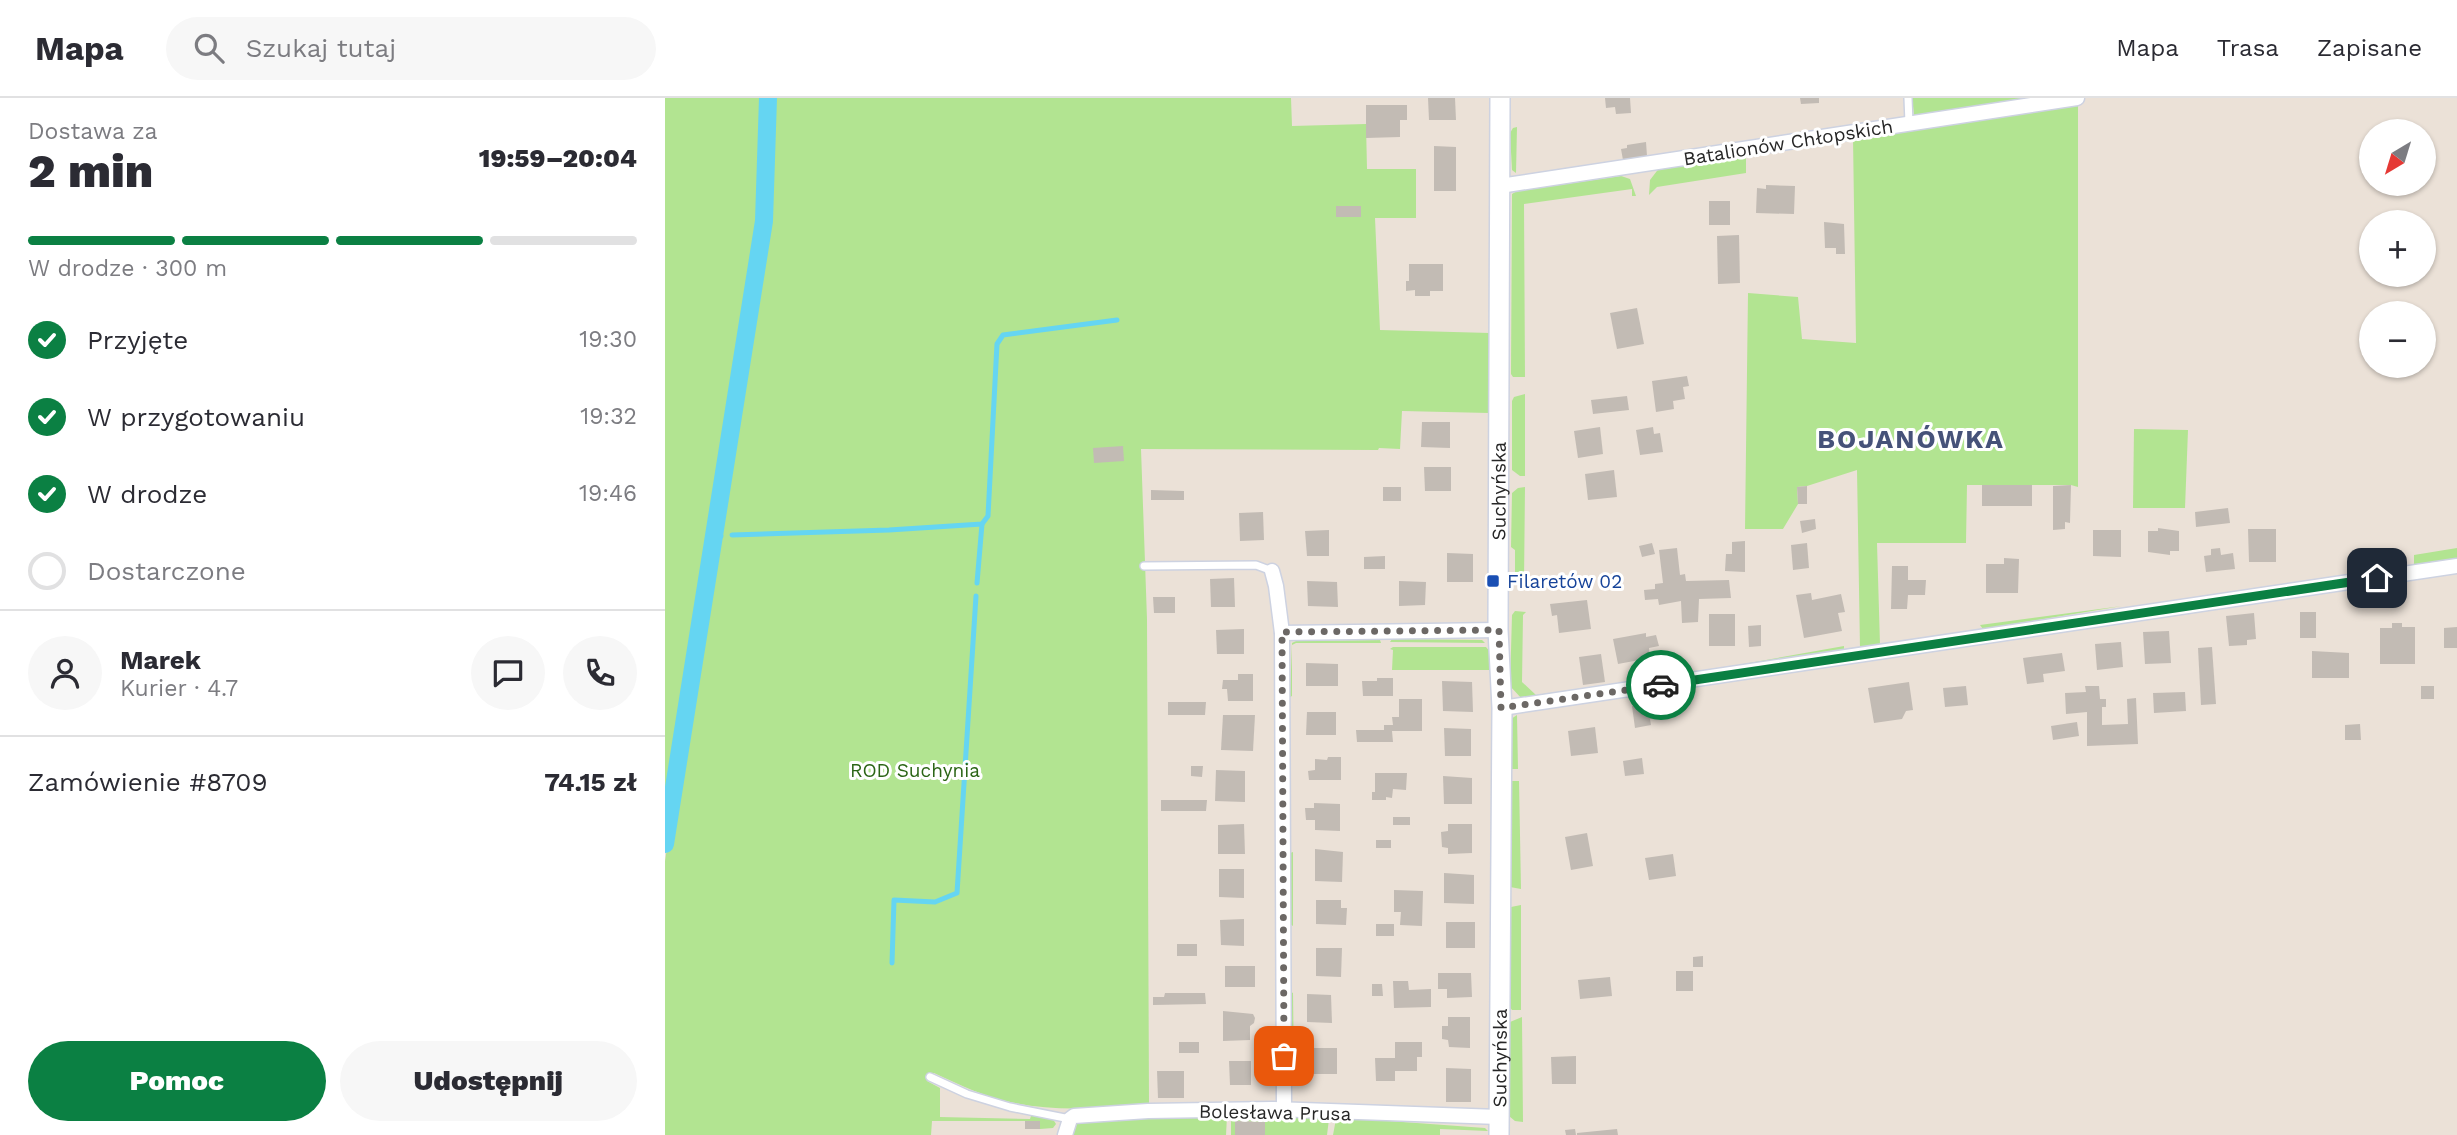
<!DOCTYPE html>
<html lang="pl">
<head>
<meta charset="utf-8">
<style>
  :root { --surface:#fff; --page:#f7f7f7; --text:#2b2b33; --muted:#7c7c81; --line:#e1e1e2; --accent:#0b8043 }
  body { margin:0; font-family:"Work Sans",sans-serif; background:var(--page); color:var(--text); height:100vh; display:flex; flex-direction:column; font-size:26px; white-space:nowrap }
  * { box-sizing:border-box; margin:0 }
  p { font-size:23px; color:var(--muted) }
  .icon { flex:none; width:38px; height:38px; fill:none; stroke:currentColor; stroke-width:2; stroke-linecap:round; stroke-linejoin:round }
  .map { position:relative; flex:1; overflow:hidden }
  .details { display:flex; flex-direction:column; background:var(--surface); width:665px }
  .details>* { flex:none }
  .needle { width:46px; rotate:218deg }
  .buttons { position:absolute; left:1694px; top:21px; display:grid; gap:14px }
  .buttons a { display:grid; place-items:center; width:77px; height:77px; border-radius:50%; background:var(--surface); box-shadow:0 2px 5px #0004; font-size:35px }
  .pin { position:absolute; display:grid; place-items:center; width:60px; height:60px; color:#fff; margin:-30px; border-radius:14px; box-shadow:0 4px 10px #0006 }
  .courier { position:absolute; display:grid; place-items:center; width:70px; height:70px; margin:-35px; border:5px solid #0b8043; border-radius:50%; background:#fff; color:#222; box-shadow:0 2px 9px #0007 }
  .headline em { font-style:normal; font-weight:800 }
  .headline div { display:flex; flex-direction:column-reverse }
  .headline { display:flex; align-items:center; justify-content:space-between; height:119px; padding:0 28px }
  h1 { font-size:46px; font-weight:800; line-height:52px }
  .bar { display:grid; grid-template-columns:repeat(4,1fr); gap:10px 7px; align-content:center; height:84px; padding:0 28px }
  .bar i { height:9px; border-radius:5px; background:var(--line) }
  .bar .selected { background:var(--accent) }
  .bar p { grid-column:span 4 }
  .line { display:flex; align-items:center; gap:18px; padding:0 28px; border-top:2px solid var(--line) }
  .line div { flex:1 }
  .round { display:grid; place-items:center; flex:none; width:74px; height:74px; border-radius:37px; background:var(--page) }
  ol { padding:0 28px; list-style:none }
  li { display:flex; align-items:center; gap:21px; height:77px }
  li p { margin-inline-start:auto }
  li .icon { padding:7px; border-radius:50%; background:var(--accent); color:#fff; stroke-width:4 }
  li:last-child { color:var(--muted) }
  li i { width:38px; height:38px; border:4px solid var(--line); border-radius:50% }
  .action { display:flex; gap:14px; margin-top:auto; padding:14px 28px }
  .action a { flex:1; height:80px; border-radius:42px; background:var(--accent); color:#fff; font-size:28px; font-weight:800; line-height:80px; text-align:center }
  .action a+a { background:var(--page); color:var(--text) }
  header { display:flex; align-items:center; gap:42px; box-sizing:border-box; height:98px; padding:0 35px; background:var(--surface); border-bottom:2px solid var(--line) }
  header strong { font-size:33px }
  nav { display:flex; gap:38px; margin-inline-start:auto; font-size:24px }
  .search { width:490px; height:63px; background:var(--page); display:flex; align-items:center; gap:18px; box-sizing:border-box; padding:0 24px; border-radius:38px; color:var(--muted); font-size:26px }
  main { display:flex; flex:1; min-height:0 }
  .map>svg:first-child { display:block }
  .green { fill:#b2e491 }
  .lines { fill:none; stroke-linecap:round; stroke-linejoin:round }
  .stream { stroke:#65d5f2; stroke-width:5 }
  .canal { stroke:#65d5f2; stroke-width:18 }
  .building { fill:#c2bbb4 }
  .service-casing { stroke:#cdd2e1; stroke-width:10 }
  .minor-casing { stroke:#cdd2e1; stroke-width:17 }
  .tertiary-casing { stroke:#cdd2e1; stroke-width:22 }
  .service { stroke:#fff; stroke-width:7 }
  .minor { stroke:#fff; stroke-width:14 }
  .tertiary { stroke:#fff; stroke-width:19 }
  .done { stroke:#6c6865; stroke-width:7; stroke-dasharray:0 12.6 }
  .route { stroke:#0b8043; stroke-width:9 }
  .transit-dot { fill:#1a4fb4; stroke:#fff; stroke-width:2.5 }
  .labels { text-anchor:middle; stroke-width:6; stroke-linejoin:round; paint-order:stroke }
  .street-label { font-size:19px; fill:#272727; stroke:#fff }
  .transit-label { font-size:19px; fill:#164399; stroke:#fff; text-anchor:start }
  .park-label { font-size:19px; fill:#2b6516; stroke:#fff }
  .district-label { font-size:26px; font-weight:bold; letter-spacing:2px; fill:#465279; stroke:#fff }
</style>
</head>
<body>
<header>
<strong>Mapa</strong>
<div class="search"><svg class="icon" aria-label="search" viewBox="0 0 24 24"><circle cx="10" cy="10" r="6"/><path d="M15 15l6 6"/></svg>Szukaj tutaj</div>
<nav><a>Mapa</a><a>Trasa</a><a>Zapisane</a></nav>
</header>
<main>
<section class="details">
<div class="headline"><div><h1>2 min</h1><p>Dostawa za</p></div><em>19:59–20:04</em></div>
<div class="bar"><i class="selected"></i><i class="selected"></i><i class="selected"></i><i></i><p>W drodze · 300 m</p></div>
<ol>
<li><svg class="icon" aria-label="check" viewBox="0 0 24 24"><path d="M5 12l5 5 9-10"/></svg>Przyjęte<p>19:30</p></li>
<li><svg class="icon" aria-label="check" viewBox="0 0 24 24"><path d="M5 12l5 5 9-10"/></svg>W przygotowaniu<p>19:32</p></li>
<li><svg class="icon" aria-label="check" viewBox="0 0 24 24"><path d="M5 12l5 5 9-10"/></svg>W drodze<p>19:46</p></li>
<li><i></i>Dostarczone</li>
</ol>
<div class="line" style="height:126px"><a class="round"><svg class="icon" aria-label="person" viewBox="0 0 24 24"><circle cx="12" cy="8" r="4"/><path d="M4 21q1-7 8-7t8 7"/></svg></a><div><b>Marek</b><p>Kurier · 4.7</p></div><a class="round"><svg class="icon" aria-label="chat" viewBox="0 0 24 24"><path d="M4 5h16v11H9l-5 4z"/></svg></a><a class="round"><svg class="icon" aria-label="phone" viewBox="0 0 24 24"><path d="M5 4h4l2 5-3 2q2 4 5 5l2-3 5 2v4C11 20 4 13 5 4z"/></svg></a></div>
<div class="line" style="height:91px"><div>Zamówienie #8709</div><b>74.15 zł</b></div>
<div class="action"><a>Pomoc</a><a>Udostępnij</a></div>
</section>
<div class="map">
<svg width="1792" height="1037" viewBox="0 0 1792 1037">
  <rect width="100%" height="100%" fill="#ebe1d7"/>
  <g class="green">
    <path d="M0 0H98L94 124 0 720Z"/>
    <path d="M106 0H626L627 28 701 26 702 71H751V120H710L715 232 825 235 824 315 737 313 735 351 714 350 713 352 476 351 482 521 484 1006C439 1010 394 1014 350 1005 322 1000 295 987 269 975L262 983 275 990V1019L365 1021 367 1015 386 1018 391 1026 388 1030 375 1031V1023H267L266 1037H0V763L102 125Z"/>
    <path d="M1247 0H1369L1253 19 1249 17Z"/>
    <path d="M1413 7V389L1406 387H1302L1301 445H1212L1215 547 1195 550 1192 372 1142 388 1132 389 1133 406 1118 431H1080L1083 195 1133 199 1137 241 1191 245 1188 39Z"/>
    <path d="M852 29 851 75 847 72 845 35 848 30Z"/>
    <path d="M1081 57V75L992 89 984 97 985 82 995 69Z"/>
    <path d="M956 78 965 81 971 98H967V91L859 106 860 279H848L846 276 847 96 852 93Z"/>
    <path d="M860 296V378H855L847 372V303L849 299Z"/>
    <path d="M1469 331 1523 332 1520 410H1468Z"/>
    <path d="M860 389 859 484 850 482V452L846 449 847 395 853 390Z"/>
    <path d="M1792 450V461L1749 467V457Z"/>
    <path d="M1457 508 1318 531 1315 527Z"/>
    <path d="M850 513 861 514 858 517 857 584 871 597 1035 573V575L857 601 845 588 847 517Z"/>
    <path d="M727 541 817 542 820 545 725 544Z"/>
    <path d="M715 542 716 545H631L627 547V598L625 599 627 545 631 543Z"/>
    <path d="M1179 548V552L1058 573 1056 570Z"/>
    <path d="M728 549H821L825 554V572H727L728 552 725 551Z"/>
    <path d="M852 617 853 671H845L846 621Z"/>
    <path d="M844 683H854L856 791 845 789Z"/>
    <path d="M628 754V828L625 826V755Z"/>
    <path d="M856 807V912H847L844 908 845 812 846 809Z"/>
    <path d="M626 894 628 895 629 976H626Z"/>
    <path d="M857 919V922L858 1024 850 1023 844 1018 845 924Z"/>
    <path d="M562 1018 561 1037H406L412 1025 417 1022Z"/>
    <path d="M570 1018 664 1021 662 1037H600V1024L571 1023 570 1037H566V1020Z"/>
    <path d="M671 1021H697L820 1030 823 1033 775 1031V1037H668Z"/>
  </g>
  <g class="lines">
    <g class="stream">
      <path d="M67 437 224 432 317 426 323 418 332 246 338 237 452 222"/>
      <path d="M48 438H56"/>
      <path d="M312 485 317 426"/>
      <path d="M227 865 229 802 270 804 292 795 311 498"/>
    </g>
    <path class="canal" d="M0 746 99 123 103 0"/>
  </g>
  <g class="building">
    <path d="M763 0H790L791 22H764Z"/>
    <path d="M940 0H965L966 15 951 16 950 9 941 10Z"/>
    <path d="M1135 0H1154V5L1136 6Z"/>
    <path d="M701 7H742V22H735V39L701 40Z"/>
    <path d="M981 44 982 58 958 62 956 51 962 50V47Z"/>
    <path d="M769 48 791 49V93H769Z"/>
    <path d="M1101 87 1130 88 1129 116 1091 115 1092 90 1101 91Z"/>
    <rect x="1044" y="103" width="21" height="24"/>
    <rect x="671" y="108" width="25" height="11"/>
    <path d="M1159 124 1179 126 1180 156H1171V150H1160Z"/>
    <path d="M1074 137 1075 185 1053 186 1052 138Z"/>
    <path d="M744 166H778V193H765V198H750V192L741 193V183H744Z"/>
    <path d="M972 210 979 246 952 251 945 215Z"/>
    <path d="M1022 278 1024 288 1018 289 1020 301 1008 303 1009 311 991 314 987 283Z"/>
    <path d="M962 298 964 312 928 316 926 302Z"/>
    <path d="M757 324H785V350L756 349Z"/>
    <path d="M935 329 938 356 913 360 909 333Z"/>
    <path d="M988 329 989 336 995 335 998 354 975 357 971 332Z"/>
    <path d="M458 348 459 363 429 365 428 350Z"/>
    <path d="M759 369H786V393H760Z"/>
    <path d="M949 372 952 399 923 402 920 376Z"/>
    <rect x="1317" y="387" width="50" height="21"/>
    <path d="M1406 387 1405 425 1400 424V431L1388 432V388Z"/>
    <path d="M1142 388V406H1133L1132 389Z"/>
    <rect x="718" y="389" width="18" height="14"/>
    <path d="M486 392 519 393V402H486Z"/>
    <path d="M1563 410 1565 425 1531 429 1530 414Z"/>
    <path d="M598 414 599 442 575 443 574 415Z"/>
    <path d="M1150 421 1151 431 1137 435 1135 423Z"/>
    <path d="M1493 430 1514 433V453H1505V457L1483 454V433H1493Z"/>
    <path d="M1583 431H1611V464H1584Z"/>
    <path d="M664 432V458H642L640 433Z"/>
    <path d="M1428 432H1456V459L1428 458Z"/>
    <path d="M1080 443V474L1060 473 1061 456H1067V444Z"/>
    <path d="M987 445 990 456 977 459 974 448Z"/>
    <path d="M1142 445 1144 470 1128 472 1126 447Z"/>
    <path d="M1012 450 1015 477 1020 476 1021 483 1064 482 1066 500 1034 501 1033 524 1017 525 1016 503 994 507 993 501 980 502 979 492 990 491V486L998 485 994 452Z"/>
    <path d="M1555 450 1556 457 1568 455 1570 471 1541 474 1539 458 1546 457V451Z"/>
    <path d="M782 455 808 456V484H782Z"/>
    <path d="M720 458V471H699V459Z"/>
    <path d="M1339 460 1354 461 1353 495H1321V466H1339Z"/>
    <path d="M1227 468H1243V482H1261L1260 497H1243L1242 511H1226Z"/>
    <path d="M569 480 570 509H546L545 481Z"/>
    <path d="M642 483 672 484 673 509 643 508Z"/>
    <path d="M734 483 761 484 760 507 734 508Z"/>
    <path d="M1146 495 1147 502 1176 496 1180 514 1173 515 1177 533 1139 540 1131 497Z"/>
    <path d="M488 499H510V515H489Z"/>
    <path d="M922 502 926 531 894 535 892 517 887 518 885 506Z"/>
    <rect x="1635" y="514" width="16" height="26"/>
    <path d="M1589 515 1591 541 1582 542V547L1564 548 1561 518Z"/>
    <rect x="1044" y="516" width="26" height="32"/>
    <path d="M1727 525H1737V529H1750V566H1715V530H1727Z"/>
    <path d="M1096 527V548L1084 549 1083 528Z"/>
    <path d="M1792 529V550H1779V530Z"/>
    <path d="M579 531V556H552L551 532Z"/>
    <path d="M1504 533 1506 565 1480 566 1478 534Z"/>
    <path d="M981 535V539L991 537 994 548 984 550 985 560 953 566 948 541Z"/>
    <path d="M1456 544 1458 569 1432 572 1430 546Z"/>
    <path d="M1547 549 1551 606 1536 607 1533 550Z"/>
    <path d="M1647 553 1684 555V580H1647Z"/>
    <path d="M1397 555 1400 573 1378 576 1379 584 1362 586 1358 560Z"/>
    <path d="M936 556 940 584 918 587 914 559Z"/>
    <path d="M641 565 673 566V588H641Z"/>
    <path d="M573 576H588V603H563L562 591H557L558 582H573Z"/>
    <path d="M712 580H728V598H698L697 583H712Z"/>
    <path d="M777 583 807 584 808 614 778 613Z"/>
    <path d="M1244 584 1248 612 1241 613 1237 621 1209 625 1203 590Z"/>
    <path d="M1301 588 1303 607 1280 609 1278 590Z"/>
    <path d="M1420 588H1434L1435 601H1441V609H1437V627L1463 626 1462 601 1471 600 1473 646 1422 648V614L1401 616 1400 595 1421 594Z"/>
    <rect x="1756" y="588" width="13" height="13"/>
    <path d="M1520 594 1521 613 1489 615 1488 595Z"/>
    <path d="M734 601H757V633H727L728 644H692L691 632H719V627H728L727 619H734Z"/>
    <path d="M1006 602 1009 617 985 621 986 627 970 630 967 608Z"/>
    <path d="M503 604H541L540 617H503Z"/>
    <path d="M642 614H671V637H641Z"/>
    <path d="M558 617H590L588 653 556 652Z"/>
    <path d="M1412 624 1414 638 1388 642 1386 628Z"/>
    <path d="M1695 626 1696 642H1680V627Z"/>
    <path d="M930 629 933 655 906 658 903 633Z"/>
    <path d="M779 630 806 631V658H780Z"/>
    <path d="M663 659H676V682H644L643 673 650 672V661L662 662Z"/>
    <path d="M977 660 979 676 960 678 958 663Z"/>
    <path d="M526 668H538L537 679 526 678Z"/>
    <path d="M551 672 580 673V704L550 703Z"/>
    <path d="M710 675H742L741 692 728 691 727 700 721 699V702H707V694H710Z"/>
    <path d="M778 678 807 680V706H779Z"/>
    <path d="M496 702H542L541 713H496Z"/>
    <path d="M649 705 675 706V733L650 732V722H641L640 710H649Z"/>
    <rect x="728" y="719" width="17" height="8"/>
    <path d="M579 726 580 756H553V727Z"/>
    <path d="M783 726H807V755L783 756V750L777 749 776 734 783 733Z"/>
    <path d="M922 735 928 768 906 772 900 739Z"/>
    <rect x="711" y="742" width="15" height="8"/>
    <path d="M650 751 678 754 677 784 650 783Z"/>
    <path d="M1008 756 1011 778 984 782 980 760Z"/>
    <path d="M554 771H579V800L554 799Z"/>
    <path d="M779 775 809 777V806L779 805Z"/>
    <path d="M729 792 758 793 757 828 735 827 736 814H729Z"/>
    <path d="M651 802H676V810H682L681 827 651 826Z"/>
    <path d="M579 821V848L556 847 555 822Z"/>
    <rect x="781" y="824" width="29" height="26"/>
    <rect x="711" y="826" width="18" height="12"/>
    <rect x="512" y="846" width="20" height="12"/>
    <path d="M651 850H677L676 879 651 878Z"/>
    <path d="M1038 858V869H1028V859Z"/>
    <rect x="560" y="868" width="30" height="21"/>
    <rect x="1011" y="873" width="17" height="20"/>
    <path d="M773 875H806L807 899 782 900V891H773Z"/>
    <path d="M945 879 947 898 915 901 913 882Z"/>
    <path d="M728 883H743L744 892 766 891V909L729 910Z"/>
    <path d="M707 886H717L718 898H707Z"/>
    <path d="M500 895H540L541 906 488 907V899H499Z"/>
    <path d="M642 896 666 897 667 925 642 924Z"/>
    <path d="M558 913 588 916 590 920 589 925 585 928V942L558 943Z"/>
    <path d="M783 919H805V950L784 949 783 942 777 941V928H783Z"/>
    <rect x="514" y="944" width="20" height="11"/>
    <path d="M730 944H757V959H752V973H730V983H711L710 960H730Z"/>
    <rect x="644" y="950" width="28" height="26"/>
    <path d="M911 958V986H887L886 959Z"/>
    <path d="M564 963H586V987H565Z"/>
    <path d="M781 970 806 971V1004H781Z"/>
    <path d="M492 973H519V1000H493Z"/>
    <rect x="360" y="1023" width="15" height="8"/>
    <path d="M570 1023 600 1024V1037H570Z"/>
    <path d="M910 1031 911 1037H901L900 1032Z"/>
    <path d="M952 1031 953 1037H912V1035Z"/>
  </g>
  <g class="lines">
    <g class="service-casing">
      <g id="service">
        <path d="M1243 0 1244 25"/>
        <path d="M479 468 591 467 607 473"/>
        <path d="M265 979 302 996 345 1009 405 1021"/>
      </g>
    </g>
    <g class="minor-casing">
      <g id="minor">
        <path d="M835 88 1412 0"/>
        <path d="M607 473 611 488 617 535 619 1011"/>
        <path d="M617 535 833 532"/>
        <path d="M837 610 1792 468"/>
        <path d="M400 1037 405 1021 409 1018 483 1013 609 1011 834 1019"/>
      </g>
    </g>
    <g class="tertiary-casing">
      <g id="tertiary">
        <path id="s1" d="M834 1037 837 610 833 532 835 0"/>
      </g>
    </g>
    <use href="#service" class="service"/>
    <use href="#minor" class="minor"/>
    <use href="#tertiary" class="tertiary"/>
  </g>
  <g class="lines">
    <path class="done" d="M619 958 617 534 834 532 836 610 996 587"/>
    <path class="route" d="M996 587 1712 480"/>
  </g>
  <rect class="transit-dot" x="821" y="476" width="14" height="14" rx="3.5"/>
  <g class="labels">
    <g class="street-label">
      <text transform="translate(1123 44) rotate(-9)" y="7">Batalionów Chłopskich</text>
      <text dy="7" stroke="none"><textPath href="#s1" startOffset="644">Suchyńska</textPath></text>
      <text dy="7" stroke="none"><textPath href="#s1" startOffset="77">Suchyńska</textPath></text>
      <text transform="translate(610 1014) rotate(1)" y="7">Bolesława Prusa</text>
    </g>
    <g class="transit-label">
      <text x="842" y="490">Filaretów 02</text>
    </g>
    <g class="park-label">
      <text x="250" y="679">ROD Suchynia</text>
    </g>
    <g class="district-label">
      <text x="1246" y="350">BOJANÓWKA</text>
    </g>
  </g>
</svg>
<div class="buttons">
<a><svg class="needle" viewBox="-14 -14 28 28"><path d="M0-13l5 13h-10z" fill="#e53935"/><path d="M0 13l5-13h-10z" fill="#7c7c81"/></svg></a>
<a>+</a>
<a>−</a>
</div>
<div class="pin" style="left:619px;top:958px;background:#ea580c"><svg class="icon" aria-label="bag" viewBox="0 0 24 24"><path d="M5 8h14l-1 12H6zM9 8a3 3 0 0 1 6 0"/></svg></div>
<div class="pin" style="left:1712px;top:480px;background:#1f2937"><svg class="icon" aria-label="home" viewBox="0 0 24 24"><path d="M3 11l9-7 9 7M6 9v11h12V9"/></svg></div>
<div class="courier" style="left:996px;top:587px"><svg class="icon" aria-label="car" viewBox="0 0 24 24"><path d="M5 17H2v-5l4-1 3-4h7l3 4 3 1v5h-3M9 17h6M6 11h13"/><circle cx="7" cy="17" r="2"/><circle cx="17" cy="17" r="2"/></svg></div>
</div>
</main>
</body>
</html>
